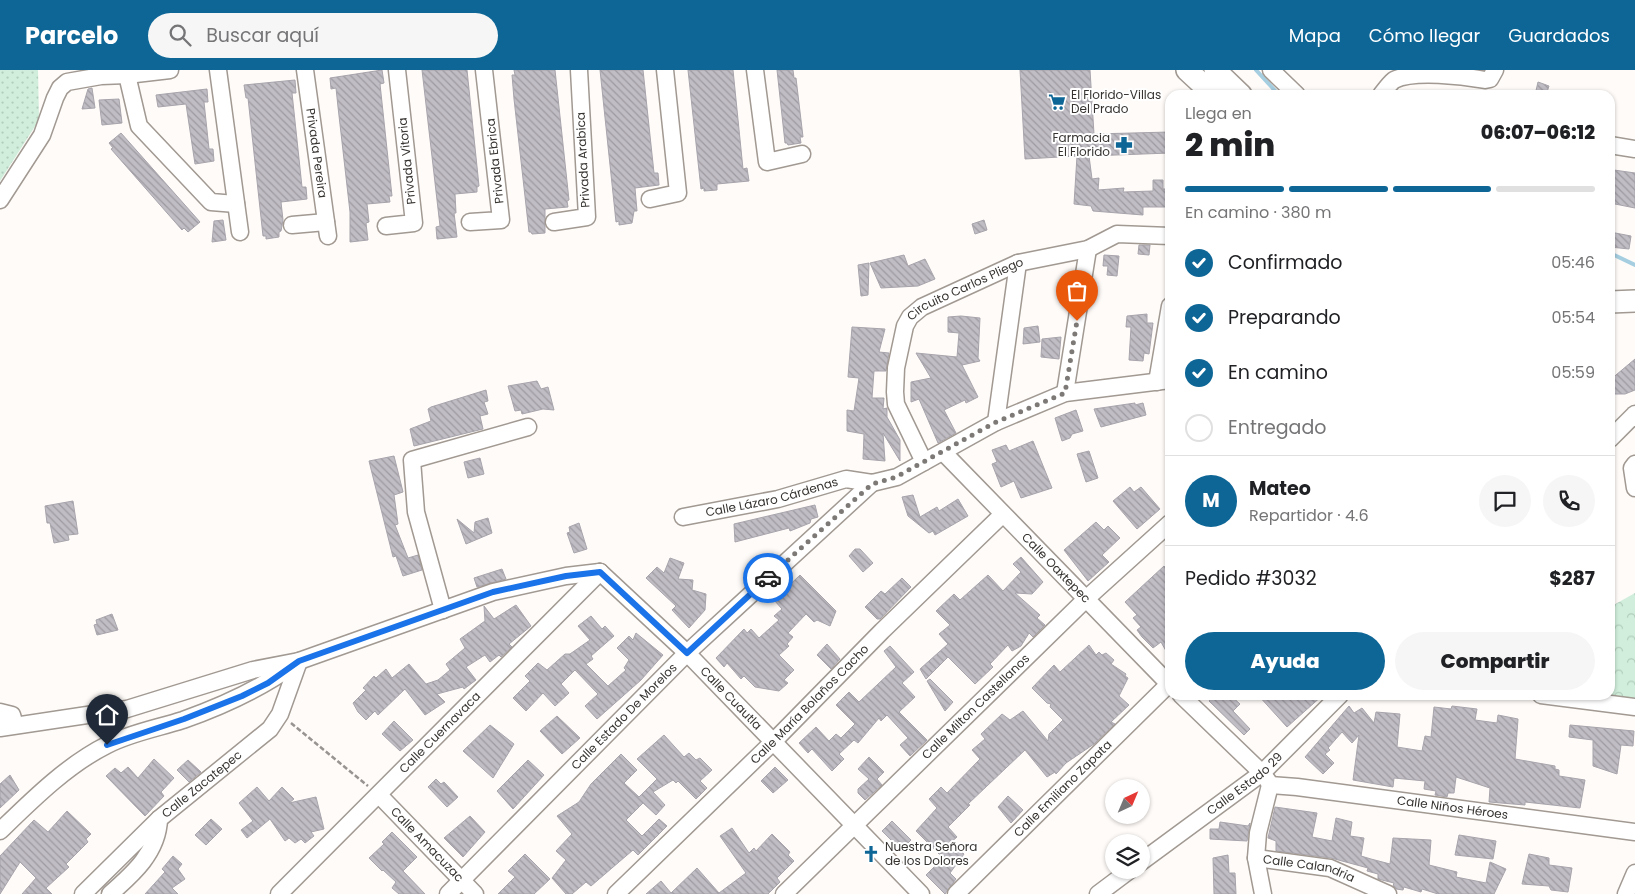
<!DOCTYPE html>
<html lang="es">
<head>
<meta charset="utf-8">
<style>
  :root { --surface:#fff; --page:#f6f6f6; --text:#202124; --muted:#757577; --line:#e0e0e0; --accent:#0d6696 }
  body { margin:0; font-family:Poppins,sans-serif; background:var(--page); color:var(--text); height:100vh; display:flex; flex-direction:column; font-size:19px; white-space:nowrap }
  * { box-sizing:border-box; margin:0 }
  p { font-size:16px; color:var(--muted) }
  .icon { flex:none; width:28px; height:28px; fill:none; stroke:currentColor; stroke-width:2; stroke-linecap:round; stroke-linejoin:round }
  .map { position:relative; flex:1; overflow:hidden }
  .side { position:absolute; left:1165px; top:20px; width:450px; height:610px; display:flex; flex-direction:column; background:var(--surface); border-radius:15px; box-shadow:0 1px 4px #0004 }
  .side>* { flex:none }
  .needle { width:32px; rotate:44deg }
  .controls { position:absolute; left:1105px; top:709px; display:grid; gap:10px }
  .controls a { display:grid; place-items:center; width:45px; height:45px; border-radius:50%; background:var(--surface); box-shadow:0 1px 4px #0004; font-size:25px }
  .pin { position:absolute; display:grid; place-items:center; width:42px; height:42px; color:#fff; margin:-51px -21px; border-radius:50% 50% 50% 0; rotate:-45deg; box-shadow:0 0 5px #0007 }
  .pin .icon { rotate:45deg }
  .courier { position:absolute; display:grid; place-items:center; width:50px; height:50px; margin:-25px; border:4px solid #1a73e8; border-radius:50%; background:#fff; color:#222; box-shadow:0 1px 6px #0007 }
  .summary em { font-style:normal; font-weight:800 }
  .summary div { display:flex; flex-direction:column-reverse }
  .summary { display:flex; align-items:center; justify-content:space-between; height:85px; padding:0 20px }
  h1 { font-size:32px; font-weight:800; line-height:38px }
  .bar { display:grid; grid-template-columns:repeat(4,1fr); gap:8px 5px; align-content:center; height:60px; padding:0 20px }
  .bar i { height:6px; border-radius:4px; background:var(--line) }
  .bar .selected { background:var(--accent) }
  .bar p { grid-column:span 4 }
  .line { display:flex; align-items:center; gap:12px; padding:0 20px; border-top:1px solid var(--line) }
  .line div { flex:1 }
  .round { display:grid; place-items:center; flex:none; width:52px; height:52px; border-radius:26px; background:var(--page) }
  ol { padding:0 20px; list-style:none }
  li { display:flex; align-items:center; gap:15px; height:55px }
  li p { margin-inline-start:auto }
  li .icon { padding:5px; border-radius:50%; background:var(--accent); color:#fff; stroke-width:4 }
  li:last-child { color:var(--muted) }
  li i { width:28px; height:28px; border:2px solid var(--line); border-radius:50% }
  .cta { display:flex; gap:10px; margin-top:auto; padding:10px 20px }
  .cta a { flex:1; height:58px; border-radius:30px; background:var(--accent); color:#fff; font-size:20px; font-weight:800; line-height:58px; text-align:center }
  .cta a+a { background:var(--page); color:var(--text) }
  header { display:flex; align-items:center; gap:30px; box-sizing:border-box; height:70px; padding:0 25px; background:var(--accent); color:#fff }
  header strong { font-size:24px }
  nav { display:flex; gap:28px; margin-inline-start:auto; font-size:18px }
  .search { width:350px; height:45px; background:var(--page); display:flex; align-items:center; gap:12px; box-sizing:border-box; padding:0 18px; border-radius:28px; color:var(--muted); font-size:19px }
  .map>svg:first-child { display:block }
  .grass { fill:url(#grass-dots) }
  .park { fill:url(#park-crowns) }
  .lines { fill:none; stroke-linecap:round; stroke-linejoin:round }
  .stream { stroke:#a5cee1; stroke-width:4 }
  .building { fill:url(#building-back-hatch); stroke:#a8a4ac }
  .minor-casing { stroke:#a19992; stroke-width:19 }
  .major-casing { stroke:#a19992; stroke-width:24 }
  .path { stroke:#979491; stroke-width:2.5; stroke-dasharray:5 2.5; stroke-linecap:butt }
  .minor { stroke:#fff; stroke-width:16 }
  .major { stroke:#fff; stroke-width:21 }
  .done { stroke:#7c7976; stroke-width:5; stroke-dasharray:0 9 }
  .route { stroke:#1a73e8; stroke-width:6 }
  .labels { text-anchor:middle; stroke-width:4; stroke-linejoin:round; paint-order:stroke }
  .poi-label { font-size:12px; fill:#363330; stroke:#fff; text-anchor:start }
  .street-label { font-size:12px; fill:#363330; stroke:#fff }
</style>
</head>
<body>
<header>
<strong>Parcelo</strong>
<div class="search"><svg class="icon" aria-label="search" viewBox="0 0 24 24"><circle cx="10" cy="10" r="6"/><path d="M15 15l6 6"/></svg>Buscar aquí</div>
<nav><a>Mapa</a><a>Cómo llegar</a><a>Guardados</a></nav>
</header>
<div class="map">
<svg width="1635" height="824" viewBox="0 0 1635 824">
  <defs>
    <pattern id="grass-dots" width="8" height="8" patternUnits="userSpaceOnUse" patternTransform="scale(1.25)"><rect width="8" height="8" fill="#d0eedb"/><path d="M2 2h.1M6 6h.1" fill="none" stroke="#b3cdbc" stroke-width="1.8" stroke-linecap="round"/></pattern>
    <pattern id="park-crowns" width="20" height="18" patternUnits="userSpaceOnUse" patternTransform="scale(1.25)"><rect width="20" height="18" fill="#d0eedb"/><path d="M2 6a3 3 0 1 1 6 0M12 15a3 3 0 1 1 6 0" fill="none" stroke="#b3cdbc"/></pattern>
    <pattern id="building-back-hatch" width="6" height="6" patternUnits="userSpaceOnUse" patternTransform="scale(1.25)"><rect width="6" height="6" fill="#c1bdc5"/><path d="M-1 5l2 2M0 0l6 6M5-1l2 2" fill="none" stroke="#9e9aa0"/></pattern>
  </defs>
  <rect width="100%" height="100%" fill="#fefbf8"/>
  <path class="grass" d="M0 0H38L39 50 0 111Z"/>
  <path class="park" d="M1635 523V629L1605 625H1610V537Z"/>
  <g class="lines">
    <g class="stream">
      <path d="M1256 0 1279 25"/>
      <path d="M1610 183 1635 195"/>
    </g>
  </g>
  <g class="building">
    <path d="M382 0 384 13 380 14 392 126H389L390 132 367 134 369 152 366 153 368 170 350 172V142L338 37 336 18 331 19 330 8Z"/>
    <path d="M422 0H467L479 116 477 117V122L455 124 456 143H454L457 167 437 169 436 157 440 156Z"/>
    <path d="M514 0H555L569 130 567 131 568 137 545 139V163L532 164 531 162H529L514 29 512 5H515Z"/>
    <path d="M600 0H643L654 103H658L659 115 635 118 637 141H634L632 153 619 155V151L616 152Z"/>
    <path d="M688 0H733L743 99 747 98 749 111 717 114V120L704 121V118L701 119Z"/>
    <path d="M777 0H793L794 8H796L803 67H800L801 73 788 75 787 73H785Z"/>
    <path d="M1020 0H1090L1094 64 1170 62V83L1089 86 1092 109 1099 108 1098 120 1124 118 1123 122 1153 121V110H1163V119H1169V137H1143V145L1093 141 1091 136 1074 134 1077 86 1025 89Z"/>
    <path d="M295 10 296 23H292L302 117H306L307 129 281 132 283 150 281 161 279 162V167L266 169V166H263L248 28H246L244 15Z"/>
    <path d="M1538 12 1549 16 1546 25H1535Z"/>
    <path d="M92 18 95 38 82 39 88 19Z"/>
    <path d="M207 19 208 32H204L209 79H213L214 91 195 94 186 34 158 37 156 25Z"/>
    <path d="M119 29 122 53 102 55 99 30Z"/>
    <path d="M121 63 200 152 188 162 184 158 182 160 111 79 113 78 109 73Z"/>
    <path d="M1614 100 1635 103V138L1610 133Z"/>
    <path d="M223 150 226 170 212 172 214 151Z"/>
    <path d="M984 150 987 160 975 164 972 154Z"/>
    <path d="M1610 162 1631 166 1629 179 1610 177Z"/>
    <path d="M1139 175H1150L1149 185 1138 184Z"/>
    <path d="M904 185 908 196 925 189 935 209 918 216 881 218 870 193Z"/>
    <path d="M1104 185 1119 186 1117 206 1107 205 1108 196H1103Z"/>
    <path d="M869 193 868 225 861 226 858 195Z"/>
    <path d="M1147 244V253H1153L1149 284 1144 283 1143 291 1129 290 1131 257H1126L1127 246Z"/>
    <path d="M961 246 980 248 978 288 980 291 962 295 978 327 966 333 965 330 944 340 956 363 938 373 919 329 911 332V312L931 308 916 283 957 287 959 263 948 262V247Z"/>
    <path d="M1038 256 1040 272 1023 274 1024 258Z"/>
    <path d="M852 257 885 259 879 282 889 283 886 301H874L872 328H884L883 339 887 338V347L900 370V391L883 363 885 391 863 389 864 364 847 361V340L854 341 859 308 848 307Z"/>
    <path d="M1061 267 1059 289 1041 287 1042 269Z"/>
    <path d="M1635 289V320L1625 324H1615L1610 317V310Z"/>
    <path d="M537 311 541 319 548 317 554 340 543 339 522 344 521 340 515 341 508 316Z"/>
    <path d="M486 320 488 331 484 332 488 344 480 346 483 359 414 376 410 359 431 351 428 339 431 337Z"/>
    <path d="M1135 333V335L1143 333 1146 345 1101 357 1094 339Z"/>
    <path d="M1076 340 1083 361 1072 364 1070 368 1062 371 1055 348Z"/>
    <path d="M1033 371 1052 418 1021 428 1014 411 1001 417 992 394 997 392 992 380 1006 375 1009 381Z"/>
    <path d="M1089 381 1098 408 1086 412 1077 384Z"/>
    <path d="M394 386 403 422 394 425 398 454 395 455 408 488 418 485 422 500 403 506 396 486 393 487 369 391Z"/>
    <path d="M480 388 484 404 468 408 464 392Z"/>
    <path d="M1130 417 1134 422 1141 417 1160 439 1137 459 1113 431Z"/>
    <path d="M913 425 920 447 937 437 939 441 958 429 968 446 935 465 933 461 929 463 908 446 902 427Z"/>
    <path d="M73 431 78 464 68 465 69 470 54 473 50 453H47L45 436Z"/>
    <path d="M815 435 818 447 811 449 810 453 790 461 789 458 735 472 734 454Z"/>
    <path d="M488 448 492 463 466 474 457 449 474 463 475 452Z"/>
    <path d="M1096 452 1104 460 1108 456 1120 468 1102 485 1109 492 1088 511 1064 480Z"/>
    <path d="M579 453 587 479 574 483 567 463 570 462 569 457Z"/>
    <path d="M855 479H860L873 493 863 502 849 486Z"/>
    <path d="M1021 487 1043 512 1032 524 1015 523 1040 545 1037 548 1045 555 1033 567 1029 563 1021 576 1012 581 1008 575 990 594 993 597 975 614 948 587 926 609 920 599 948 574 939 564 950 555 936 541 954 524 960 530 988 505 1003 521 1021 502 1013 494Z"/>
    <path d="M670 488 684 493 678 509 693 510 692 520 706 524 705 540 689 558 672 540 676 536 646 508 657 497 664 503Z"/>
    <path d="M1164 496 1170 502V520L1167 523 1170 526V537L1167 540 1170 544V588L1161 572 1153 578 1142 567 1137 560 1141 557 1133 548 1137 545 1125 532Z"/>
    <path d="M502 499 506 509 477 517 474 508Z"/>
    <path d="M800 505 836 541 830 556 817 550 814 552 806 544 788 563 793 567 787 574 789 576 779 585 794 600 784 610 788 613 779 621 755 617 744 606 741 609 727 593 724 597 716 588 744 559 747 563 751 559 759 568 779 550 774 546 782 539 774 530Z"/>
    <path d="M902 508 911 517 880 549H877L865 537 881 521 885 524Z"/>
    <path d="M516 535 531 556 509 574 512 577 501 587 499 585 490 592 485 585 466 597 476 610 464 619 463 617 437 624 445 632 425 645 405 619 378 645 375 641 366 650 358 642 353 633 366 620 363 618 374 606 376 608 386 599 392 608 409 594 426 614 438 610 450 600 446 594 465 578 460 569 485 551 484 536 494 549Z"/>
    <path d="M112 544 118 560 97 565 94 555 97 554 96 550Z"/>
    <path d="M591 546 602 559 605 556 614 566 591 586 593 589 586 594 608 616 626 600 624 598 629 590 617 578 629 566 633 570 636 563 663 585 641 610 597 649 585 636 598 624 575 600 561 614 569 623 555 636 543 623 526 641 513 628 530 611 525 606 538 593 547 600 565 584H570L590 570 578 556Z"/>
    <path d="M827 574 840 589 831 599 817 585Z"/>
    <path d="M1089 575 1096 585 1099 582 1102 585 1106 583 1114 590 1111 594 1126 604 1125 606 1128 608 1119 626 1129 635 1111 652 1115 654 1094 674 1066 693 1056 704 1055 702 1047 707 1025 680 968 734 970 735 948 757 957 767 950 773 964 784 950 803 956 809 945 824 926 805 943 788 916 761 937 738 929 729 941 717 947 723 980 689 972 680 985 669 981 664 1002 644 1010 650 1023 641 1048 671 1049 664 1063 650 1050 637 1051 634 1047 633 1032 618 1054 595 1060 602Z"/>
    <path d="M890 576 914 602 902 613 915 627 899 642 927 670 910 686 900 675 908 668 887 645 881 651 879 648 858 673 854 670 839 684 844 689 832 701 812 679 808 683 799 673 816 657 829 671 836 664 841 668 855 654 836 635 849 622 859 632 896 597 884 581Z"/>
    <path d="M930 609 953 632 945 641 927 611Z"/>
    <path d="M1214 625H1230L1240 634 1233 641 1250 659 1244 665 1209 631Z"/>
    <path d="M1258 625H1323L1287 657Z"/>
    <path d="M1349 636 1354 643 1362 638 1374 653 1376 642 1400 644 1397 677 1422 681 1425 666 1431 667 1434 637 1451 639 1452 636 1477 639 1475 650 1497 653 1498 645 1518 649 1515 689 1555 696V699L1559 700V706L1585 710 1580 738 1525 732V735L1489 732 1490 718 1456 707 1454 723H1448L1447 727 1435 725 1436 721 1424 719 1425 711 1394 708 1393 717 1353 710 1359 665 1352 673 1342 662 1328 678 1330 680 1325 684 1334 693 1323 704 1305 687Z"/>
    <path d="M557 646 580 668 562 684 540 661Z"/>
    <path d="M394 651 413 670 400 681 382 664Z"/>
    <path d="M490 655 514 674 493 708 463 681Z"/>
    <path d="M1570 655 1634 661 1633 676 1621 675 1617 704 1593 696V670L1569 667Z"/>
    <path d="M664 665 684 687 689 683 696 690 700 688 712 700 700 711 707 718 696 729 678 711 676 713 673 710 653 722 665 735 656 745 643 733 626 750 642 766 659 749 667 756 638 785 633 780 591 816 586 812 572 824H566L552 808 566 790 556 781 572 764 557 746 579 732 591 714 621 684 637 700 624 713 639 727 657 709 637 689Z"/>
    <path d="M869 687 884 702 877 709 882 715 865 730 858 723V719L869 709 858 699Z"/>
    <path d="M154 689 174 708 161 722 164 726 145 746 106 706 115 698 121 703 128 697 138 708Z"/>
    <path d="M188 690 201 702 189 712 177 700Z"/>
    <path d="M528 690 544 705 513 739 497 721Z"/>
    <path d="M775 697 788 710 773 723 761 711Z"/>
    <path d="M10 705 19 720 0 738V714Z"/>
    <path d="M436 709 441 714 444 712 458 727 447 737 428 717Z"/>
    <path d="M257 717 269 731 282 717 294 729 289 733 316 727 324 759 311 762 314 766 305 773 301 769 295 773 289 768 285 771 270 749 247 768 241 760 253 751 239 733Z"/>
    <path d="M1008 726 1023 740 1011 753 998 737Z"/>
    <path d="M1275 737 1317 743 1312 767 1332 771 1336 748 1352 752 1350 766 1364 768 1361 786 1371 789 1390 794 1393 768 1431 770 1429 795 1457 802 1456 807 1486 813 1490 792 1506 799 1494 824H1438L1422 819 1421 822 1404 817 1403 820 1396 819 1393 816 1394 813 1378 809V804L1367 801 1368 798 1331 788 1276 781V771L1268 768Z"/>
    <path d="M67 741 91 764 86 769 88 772 66 794 69 797 46 818 52 824H22L36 808 20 792 0 824V786L34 750 48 762Z"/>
    <path d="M470 746 485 762 463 787 444 768Z"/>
    <path d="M211 749 222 759 206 775 195 765Z"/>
    <path d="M892 751 911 770 901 780 882 761Z"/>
    <path d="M1220 752 1248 756 1250 753 1247 771 1210 769V759H1219Z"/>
    <path d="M732 758 749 783 754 778 756 781 772 764 790 782 788 785 794 791 777 808 780 812 768 824H646L661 811 671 823 697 798 719 823 746 803 720 766Z"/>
    <path d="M392 762 417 787 403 801 425 824H399L392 818 396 812 383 800 382 801 369 788 384 774 382 772Z"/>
    <path d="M1459 765 1496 771 1493 789 1455 785Z"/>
    <path d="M525 784 550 809 534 824H498L515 807 508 801Z"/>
    <path d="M1529 784 1549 788V795L1572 798 1568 822 1551 820 1549 816 1522 814Z"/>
    <path d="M1228 785 1229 803H1235L1236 824H1214L1213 788Z"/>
    <path d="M173 786 182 794 178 799 185 809 172 818 178 824H145L165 802 162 799Z"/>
  </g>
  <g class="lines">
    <g class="minor-casing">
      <g id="minor">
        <path d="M218 0 240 162"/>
        <path id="s1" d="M305 0 328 166"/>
        <path d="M755 0 767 92 802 84"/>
        <path d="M1271 0 1297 25"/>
        <path d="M127 5 139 56 211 132 236 134"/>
        <path d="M1381 25C1385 20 1389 14 1394 10 1414 0 1463 6 1485 10L1490 9 1495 0"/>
        <path d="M1610 75 1635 79"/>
        <path d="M650 129 678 123 665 0"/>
        <path d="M0 130 42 65 55 28 60 18 67 12 101 6 127 5 170 0"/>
        <path d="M470 152 501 150 484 0"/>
        <path d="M554 152 587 147 579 0"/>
        <path d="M292 155 326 152"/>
        <path d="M386 156 414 153 397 0"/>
        <path d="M1157 312 1170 236"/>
        <path d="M1065 323 1088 179"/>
        <path d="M996 352 1018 193"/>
        <path d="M1610 369 1635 344"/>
        <path id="s2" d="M943 382 1170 615"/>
        <path id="s3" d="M924 392 896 334 895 322 896 298 905 256 910 247 922 237 1018 193 1088 179 1117 164 1170 166"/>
        <path d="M1635 394 1632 398 1635 418"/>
        <path id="s4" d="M683 447 778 429 846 409 872 413 897 407 996 352 1065 323 1170 310"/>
        <path id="s5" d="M600 502 687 583 921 824"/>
        <path d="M443 540 416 442 412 390 528 357"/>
        <path d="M1181 625 1262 703 1268 711"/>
        <path d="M1541 625 1635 637"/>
        <path d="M0 642 12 645 15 655"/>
        <path d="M0 658 127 639 253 600 299 591 493 522 566 506 600 502"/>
        <path id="s6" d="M1270 715 1297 717 1635 762"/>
        <path id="s7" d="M379 725 475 824"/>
        <path d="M0 761C32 730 67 695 107 675 130 663 158 658 183 650 223 636 260 619 295 594"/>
        <path id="s8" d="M1256 788 1330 798 1388 824"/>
        <path id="s9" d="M1141 792 1262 703 1340 625"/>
        <path id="s10" d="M83 824 159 749 270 659 280 644 299 591"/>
        <path d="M110 824C133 804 158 782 159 749"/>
        <path id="s11" d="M279 824 600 502"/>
        <path id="s12" d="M448 824 687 583 872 413"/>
        <path id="s13" d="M616 824 772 673 882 561 1003 444"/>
        <path id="s14" d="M784 824 1087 528 1170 453"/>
        <path id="s15" d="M956 824 1170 613"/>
        <path d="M1098 824 1130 800"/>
        <path d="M1263 824 1256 788 1258 763 1270 715"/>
        <path d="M1626 824 1635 803"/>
      </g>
    </g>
    <g class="major-casing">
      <g id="major">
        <path d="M1187 0 1214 25"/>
        <path d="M1215 0 1241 25"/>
        <path d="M1610 232 1635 231"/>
      </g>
    </g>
    <path class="path" d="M291 653 368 716"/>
    <use href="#minor" class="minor"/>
    <use href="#major" class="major"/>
  </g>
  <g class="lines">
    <path class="done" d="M768 508 872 414 896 407 996 352 1065 323 1077 251"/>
    <path class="route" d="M107 675 184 649 242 626 268 613 299 591 493 522 566 506 600 502 687 583 768 508"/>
  </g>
  <defs>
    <g id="supermarket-bare" transform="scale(1.35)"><path d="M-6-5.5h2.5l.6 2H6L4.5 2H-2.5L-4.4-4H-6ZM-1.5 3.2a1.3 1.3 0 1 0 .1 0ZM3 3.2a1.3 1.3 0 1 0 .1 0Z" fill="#0d6696" stroke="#fff" stroke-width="2.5" paint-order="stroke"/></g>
    <g id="pharmacy-bare" transform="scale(1.35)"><path d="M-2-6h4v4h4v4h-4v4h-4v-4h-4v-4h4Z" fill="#0d6696" stroke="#fff" stroke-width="2.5" paint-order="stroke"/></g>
    <g id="church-bare" transform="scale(1.35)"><path d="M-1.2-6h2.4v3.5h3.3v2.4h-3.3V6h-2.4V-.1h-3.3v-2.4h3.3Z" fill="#0d6696" stroke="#fff" stroke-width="2.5" paint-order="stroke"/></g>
  </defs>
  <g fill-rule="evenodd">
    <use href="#supermarket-bare" x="1057" y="32"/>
    <use href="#pharmacy-bare" x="1124" y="75"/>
    <use href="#church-bare" x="871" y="784"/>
  </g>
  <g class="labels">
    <g class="poi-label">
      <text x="1071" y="29">El Florido-Villas<tspan x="1071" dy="14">Del Prado</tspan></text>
      <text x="1110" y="72" text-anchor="end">Farmacia<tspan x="1110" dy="14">El Florido</tspan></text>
      <text x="885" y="781">Nuestra Señora<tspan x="885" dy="14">de los Dolores</tspan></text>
    </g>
    <g class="street-label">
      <text dy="4" stroke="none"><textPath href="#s1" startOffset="84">Privada Pereira</textPath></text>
      <text transform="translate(583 90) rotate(-93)" y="4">Privada Arabica</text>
      <text transform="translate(407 91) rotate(-96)" y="4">Privada Vitoria</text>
      <text transform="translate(495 91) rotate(-96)" y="4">Privada Ebrica</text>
      <text dy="4" stroke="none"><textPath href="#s3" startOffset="216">Circuito Carlos Pliego</textPath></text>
      <text dy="4" stroke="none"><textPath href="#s4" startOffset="91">Calle Lázaro Cárdenas</textPath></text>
      <text dy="4" stroke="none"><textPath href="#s2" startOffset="162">Calle Oaxtepec</textPath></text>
      <text dy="4" stroke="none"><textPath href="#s5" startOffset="182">Calle Cuautla</textPath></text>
      <text dy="4" stroke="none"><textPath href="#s13" startOffset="271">Calle María Bolaños Cacho</textPath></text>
      <text dy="4" stroke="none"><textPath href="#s14" startOffset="268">Calle Milton Castellanos</textPath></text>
      <text dy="4" stroke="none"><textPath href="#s12" startOffset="250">Calle Estado De Morelos</textPath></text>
      <text dy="4" stroke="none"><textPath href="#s11" startOffset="228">Calle Cuernavaca</textPath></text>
      <text dy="4" stroke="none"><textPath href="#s9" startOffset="130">Calle Estado 29</textPath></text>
      <text dy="4" stroke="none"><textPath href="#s10" startOffset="162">Calle Zacatepec</textPath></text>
      <text dy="4" stroke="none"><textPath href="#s15" startOffset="150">Calle Emiliano Zapata</textPath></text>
      <text dy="4" stroke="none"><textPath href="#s6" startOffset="184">Calle Niños Héroes</textPath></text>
      <text dy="4" stroke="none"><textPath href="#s7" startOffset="69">Calle Amacuzac</textPath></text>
      <text dy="4" stroke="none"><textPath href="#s8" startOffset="54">Calle Calandria</textPath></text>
    </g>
  </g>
</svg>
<div class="controls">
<a><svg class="needle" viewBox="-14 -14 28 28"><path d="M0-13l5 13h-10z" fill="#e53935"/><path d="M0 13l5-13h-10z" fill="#757577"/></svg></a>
<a><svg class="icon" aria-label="layers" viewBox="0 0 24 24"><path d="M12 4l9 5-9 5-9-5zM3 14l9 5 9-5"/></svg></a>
</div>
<div class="pin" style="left:1077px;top:251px;background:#ea580c"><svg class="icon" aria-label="bag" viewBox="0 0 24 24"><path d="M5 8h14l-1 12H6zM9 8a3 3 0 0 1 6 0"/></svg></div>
<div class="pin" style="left:107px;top:675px;background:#1f2937"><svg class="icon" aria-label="home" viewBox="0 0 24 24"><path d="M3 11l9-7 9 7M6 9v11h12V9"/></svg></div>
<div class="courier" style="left:768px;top:508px"><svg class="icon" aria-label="car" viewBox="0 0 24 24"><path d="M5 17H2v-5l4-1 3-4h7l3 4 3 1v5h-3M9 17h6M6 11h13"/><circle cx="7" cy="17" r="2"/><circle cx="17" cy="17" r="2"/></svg></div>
<section class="side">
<div class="summary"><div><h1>2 min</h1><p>Llega en</p></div><em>06:07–06:12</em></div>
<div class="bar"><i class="selected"></i><i class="selected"></i><i class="selected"></i><i></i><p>En camino · 380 m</p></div>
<ol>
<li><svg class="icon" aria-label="check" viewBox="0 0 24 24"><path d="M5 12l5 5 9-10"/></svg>Confirmado<p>05:46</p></li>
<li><svg class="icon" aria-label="check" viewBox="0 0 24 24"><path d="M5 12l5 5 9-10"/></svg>Preparando<p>05:54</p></li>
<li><svg class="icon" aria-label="check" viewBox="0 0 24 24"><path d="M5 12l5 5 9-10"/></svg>En camino<p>05:59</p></li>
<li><i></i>Entregado</li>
</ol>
<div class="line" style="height:90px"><b class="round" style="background:var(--accent);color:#fff">M</b><div><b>Mateo</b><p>Repartidor · 4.6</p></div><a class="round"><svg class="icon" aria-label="chat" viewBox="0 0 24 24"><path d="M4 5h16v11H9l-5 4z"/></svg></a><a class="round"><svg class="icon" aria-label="phone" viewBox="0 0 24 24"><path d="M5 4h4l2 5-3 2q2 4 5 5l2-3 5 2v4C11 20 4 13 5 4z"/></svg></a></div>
<div class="line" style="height:65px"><div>Pedido #3032</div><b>$287</b></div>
<div class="cta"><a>Ayuda</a><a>Compartir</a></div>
</section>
</div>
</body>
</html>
